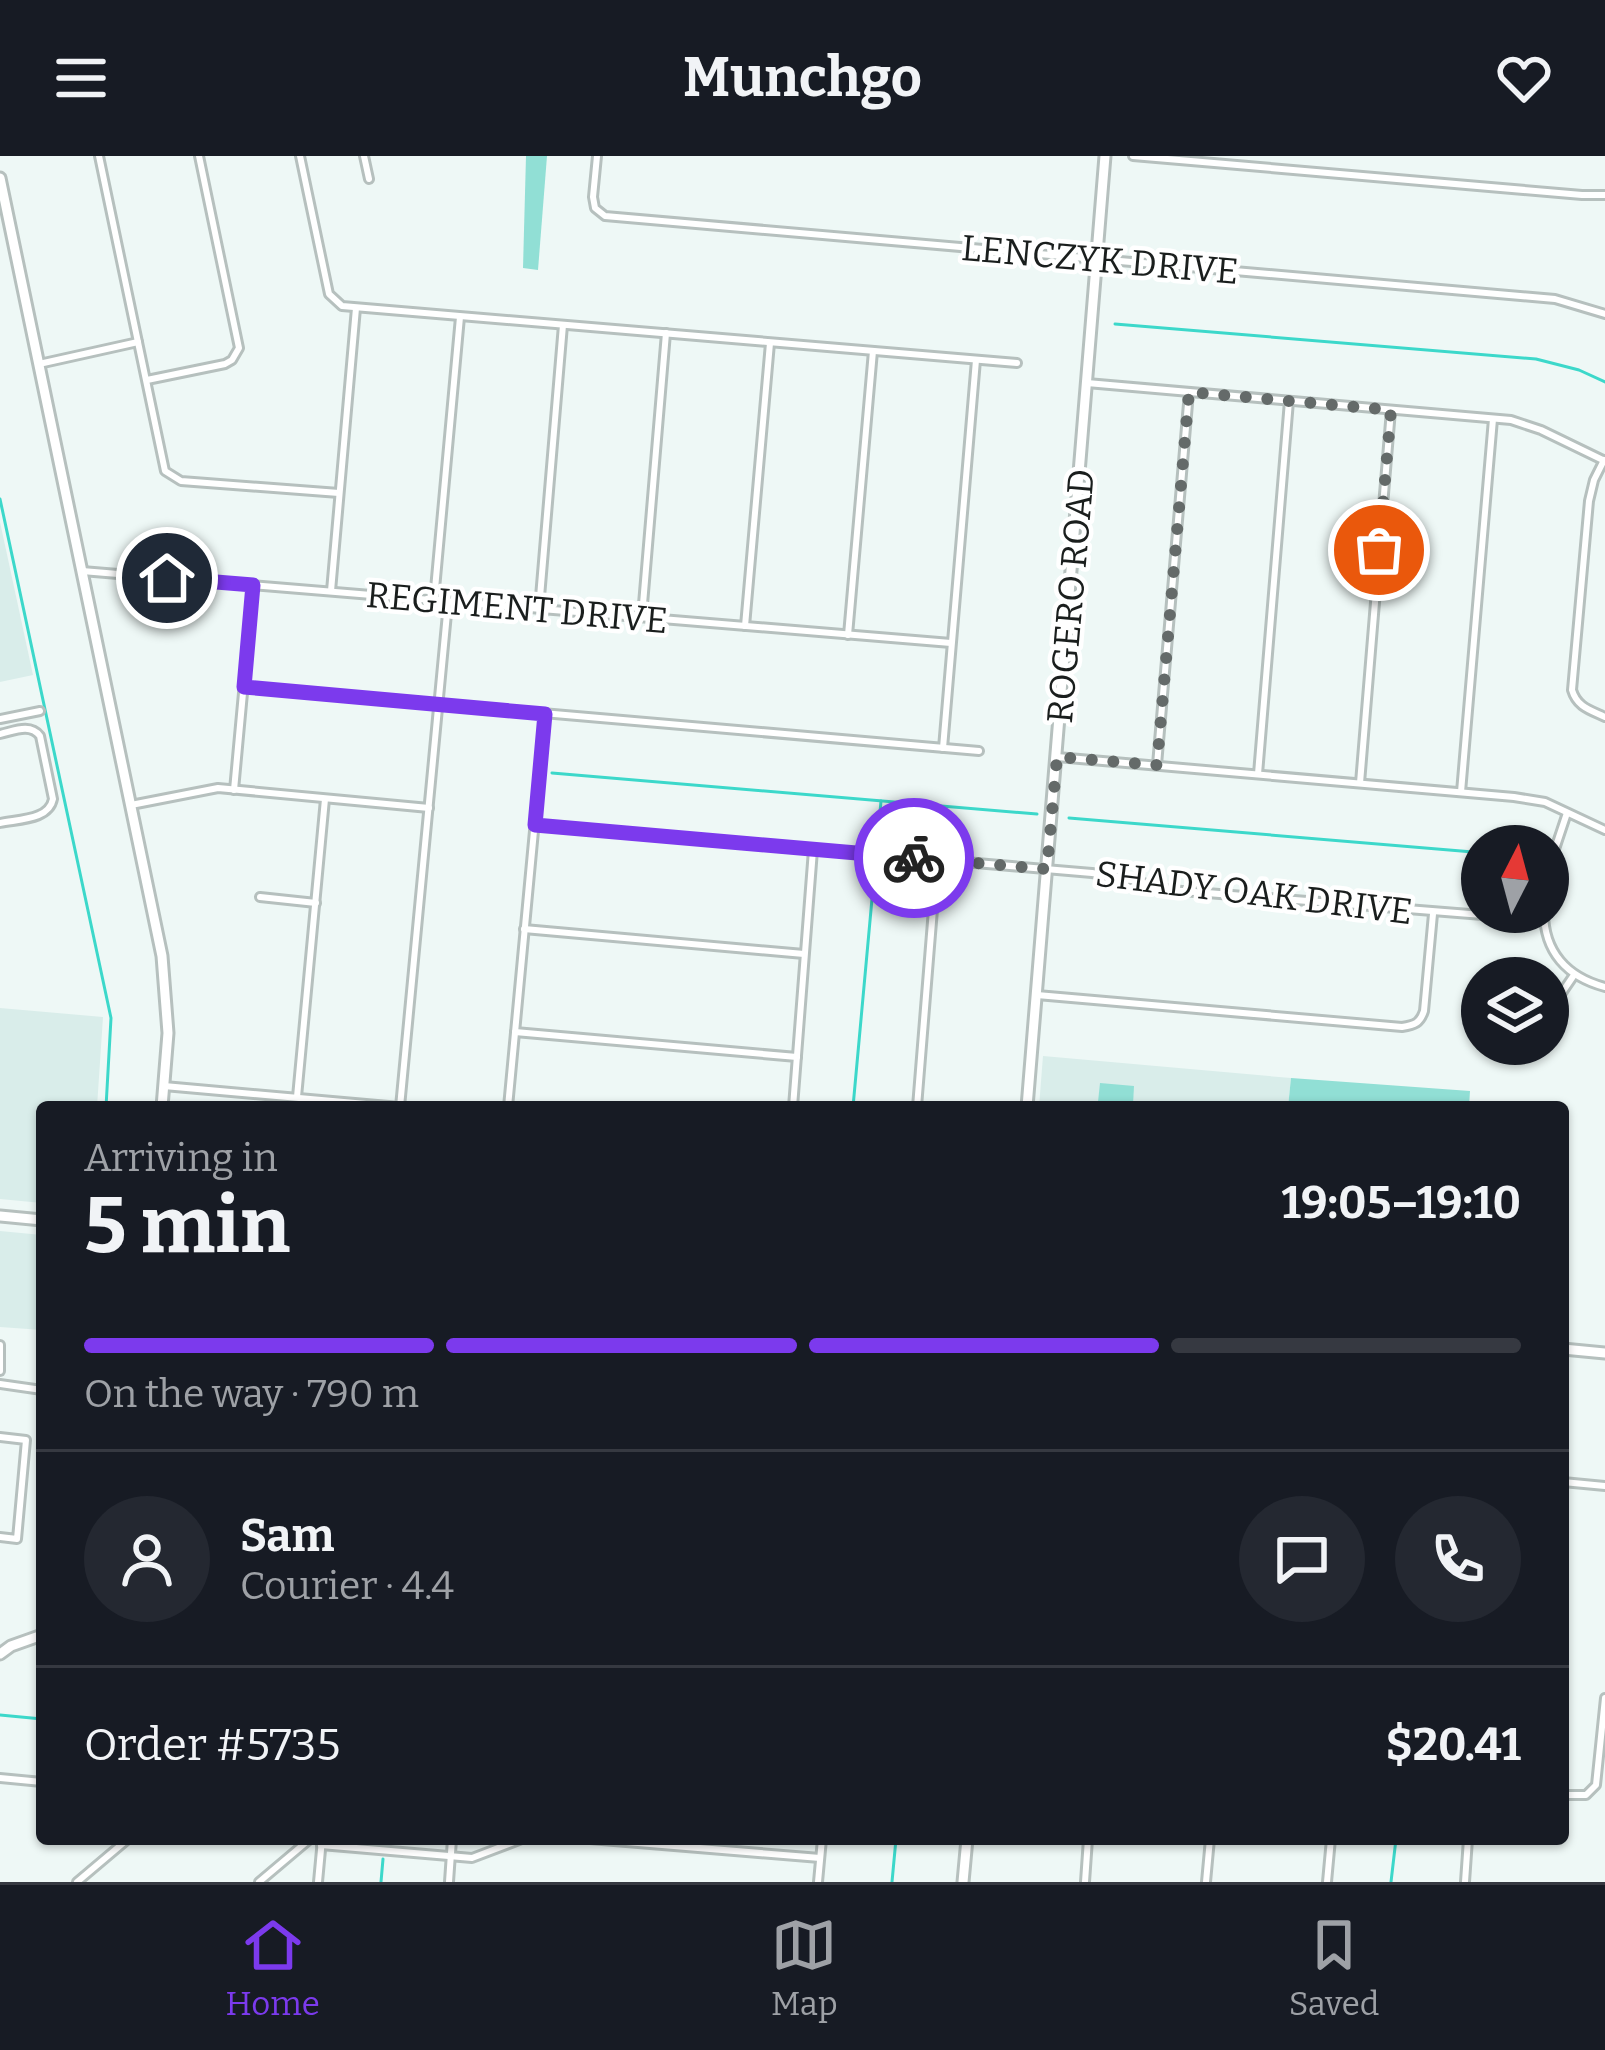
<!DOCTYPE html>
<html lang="en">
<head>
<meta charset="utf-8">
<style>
  :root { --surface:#171b24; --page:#242831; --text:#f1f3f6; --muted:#9ea1a6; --line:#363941; --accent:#7c3aed }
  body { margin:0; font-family:Bitter,serif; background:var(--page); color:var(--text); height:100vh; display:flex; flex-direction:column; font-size:45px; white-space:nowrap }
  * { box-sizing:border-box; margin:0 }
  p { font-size:39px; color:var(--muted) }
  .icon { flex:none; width:66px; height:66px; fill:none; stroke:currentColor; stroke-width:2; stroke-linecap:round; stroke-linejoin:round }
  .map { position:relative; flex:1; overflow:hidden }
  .drawer { position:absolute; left:36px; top:945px; width:1533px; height:744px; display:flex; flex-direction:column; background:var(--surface); border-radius:12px; box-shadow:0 3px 9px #0004 }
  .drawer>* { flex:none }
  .needle { width:78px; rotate:6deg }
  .controls { position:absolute; left:1461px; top:669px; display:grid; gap:24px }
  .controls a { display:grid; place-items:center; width:108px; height:108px; border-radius:50%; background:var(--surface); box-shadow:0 3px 9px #0004; font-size:60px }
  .pin { position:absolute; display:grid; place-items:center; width:102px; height:102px; color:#fff; margin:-51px; border:6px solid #fff; border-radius:50%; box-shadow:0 3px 12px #0007 }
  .courier { position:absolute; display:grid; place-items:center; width:120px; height:120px; margin:-60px; border:9px solid #7c3aed; border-radius:50%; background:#fff; color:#222; box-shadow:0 3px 15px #0007 }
  .summary em { font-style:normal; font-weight:700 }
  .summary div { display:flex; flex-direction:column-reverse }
  .summary { display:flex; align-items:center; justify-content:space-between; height:204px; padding:0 48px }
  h1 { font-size:78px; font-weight:700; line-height:90px }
  .bar { display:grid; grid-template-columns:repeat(4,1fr); gap:18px 12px; align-content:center; height:144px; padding:0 48px }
  .bar i { height:15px; border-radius:9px; background:var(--line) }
  .bar .on { background:var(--accent) }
  .bar p { grid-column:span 4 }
  .line { display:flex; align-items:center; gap:30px; padding:0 48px; border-top:3px solid var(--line) }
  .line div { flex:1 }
  .round { display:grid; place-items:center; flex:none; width:126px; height:126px; border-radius:63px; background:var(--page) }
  header { display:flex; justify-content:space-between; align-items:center; height:156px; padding:0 48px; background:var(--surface); font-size:54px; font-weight:700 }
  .tab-bar { display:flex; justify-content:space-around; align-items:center; height:168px; border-top:3px solid var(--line); background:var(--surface); font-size:33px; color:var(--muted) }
  .tab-bar a { display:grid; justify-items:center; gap:6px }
  .tab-bar .on { color:var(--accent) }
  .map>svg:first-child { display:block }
  .built { fill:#d9edea }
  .green { fill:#91dfd5 }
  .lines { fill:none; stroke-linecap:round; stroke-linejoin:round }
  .stream { stroke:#3cd8ca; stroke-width:3 }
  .street-casing { stroke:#b6c0be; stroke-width:12 }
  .secondary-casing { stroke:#b6c0be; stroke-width:15 }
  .street { stroke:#fff; stroke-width:6 }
  .secondary { stroke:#fff; stroke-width:9 }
  .done { stroke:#646a69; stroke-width:12; stroke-dasharray:0 21.6 }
  .route { stroke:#7c3aed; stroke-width:15 }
  .labels { text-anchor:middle; stroke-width:9; stroke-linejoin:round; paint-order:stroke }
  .street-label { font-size:36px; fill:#1a1e1d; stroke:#fff }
</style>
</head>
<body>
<header><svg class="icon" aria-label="menu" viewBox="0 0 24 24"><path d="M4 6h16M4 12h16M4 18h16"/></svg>Munchgo<svg class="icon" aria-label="heart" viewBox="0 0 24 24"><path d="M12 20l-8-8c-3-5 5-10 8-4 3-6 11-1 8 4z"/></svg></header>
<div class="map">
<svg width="1605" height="1726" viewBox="0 0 1605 1726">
  <rect width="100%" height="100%" fill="#eef8f6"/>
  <g class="built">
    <path d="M0 366 33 519 0 526Z"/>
    <path d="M0 852 103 861 97 951H42V1047L0 1043Z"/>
    <path d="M1043 900 1291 922 1288 951H1039Z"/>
    <path d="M0 1075 42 1079V1174L0 1171Z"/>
  </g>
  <g class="green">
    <path d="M526 0H547L538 114 523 112Z"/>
    <path d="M1291 922 1470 935 1469 951H1288Z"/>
    <path d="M1100 927 1134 930 1133 949 1098 946Z"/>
  </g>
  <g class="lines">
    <g class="stream">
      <path d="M1115 168 1536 203 1579 214 1605 226"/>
      <path d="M0 343 111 862 106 951"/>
      <path d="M552 617 1037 658"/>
      <path d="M1069 662 1473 696"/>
      <path d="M877 690 881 645"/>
      <path d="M853 951 875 710"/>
      <path d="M0 1559 42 1563"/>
      <path d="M381 1726 383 1703"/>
      <path d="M892 1726 896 1683"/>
      <path d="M1391 1726 1396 1683"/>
    </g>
    <g class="street-casing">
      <g id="street">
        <path d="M99 0 165 315 181 325 339 337"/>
        <path d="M300 0 329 138 342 150 1017 207"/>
        <path d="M364 0 369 23"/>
        <path d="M597 0 593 41 595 52 605 60 1555 143 1605 158"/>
        <path d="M1133 0 1582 39H1605"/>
        <path d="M39 208 138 186"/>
        <path d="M147 224 225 208 232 204 239 192 199 0"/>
        <path d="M1087 227 1511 264 1541 274 1605 305"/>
        <path d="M1604 304 1594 324 1589 345 1572 534C1577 551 1590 554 1605 561"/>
        <path d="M82 415 951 487"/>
        <path d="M331 435 356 152"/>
        <path d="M434 444 460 161"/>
        <path d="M539 453 563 169"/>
        <path d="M642 460 666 177"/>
        <path d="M745 470 770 187"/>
        <path d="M848 479 873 195"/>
        <path d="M244 531 979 595"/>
        <path d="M0 563 40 555"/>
        <path d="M0 578C14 575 30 567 40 580L53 643C49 664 19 663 0 667"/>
        <path d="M943 592 976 204"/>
        <path d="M1057 601 1514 641 1545 646 1605 674"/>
        <path d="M1157 609 1189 236"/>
        <path d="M1258 618 1289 245"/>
        <path d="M1360 627 1391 254"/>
        <path d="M234 634 253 429"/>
        <path d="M1461 636 1493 263"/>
        <path d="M131 649 218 632 429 652"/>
        <path d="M535 669 1092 717 1124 722 1170 734 1544 764"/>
        <path d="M1548 714 1567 657"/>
        <path d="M260 741 316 747"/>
        <path d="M1544 756C1544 796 1567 821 1605 831"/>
        <path d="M524 773 804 798"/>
        <path d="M1037 839 1402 871C1415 869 1420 867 1424 855L1433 758"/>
        <path d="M1548 857 1574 819"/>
        <path d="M515 876 797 901"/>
        <path d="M164 930 400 951"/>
        <path d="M297 941 325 643"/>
        <path d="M400 951 448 447"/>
        <path d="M508 951 545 558"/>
        <path d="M793 951 813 694"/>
        <path d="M917 951 937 704"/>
        <path d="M0 1189V1215"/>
        <path d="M0 1228 42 1234"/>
        <path d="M0 1281 26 1284 17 1383 0 1381"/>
        <path d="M1563 1326 1605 1330"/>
        <path d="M0 1622 42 1626"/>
        <path d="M1563 1639H1586L1596 1629 1605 1542"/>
        <path d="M590 1683 820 1702"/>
        <path d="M321 1689 472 1702 522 1683"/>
        <path d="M77 1726 128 1683"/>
        <path d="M259 1726 310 1683"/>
        <path d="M318 1726 322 1683"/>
        <path d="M449 1726 452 1683"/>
        <path d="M818 1726 822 1683"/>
        <path d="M1085 1726 1088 1683"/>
        <path d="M1206 1726 1210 1683"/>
        <path d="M1327 1726 1331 1683"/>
        <path d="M1465 1726 1468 1683"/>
      </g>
    </g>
    <g class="secondary-casing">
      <g id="secondary">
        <path d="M0 22 162 800 168 877 162 951"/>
        <path d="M1027 951 1105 0"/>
        <path d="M0 1060 42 1064"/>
        <path d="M1563 1193 1605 1197"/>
        <path d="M0 1498 11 1490 42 1479"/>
        <path d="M963 1726 967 1683"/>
      </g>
    </g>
    <use href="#street" class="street"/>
    <use href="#secondary" class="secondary"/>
  </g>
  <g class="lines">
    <path class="done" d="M914 702 1047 713 1057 601 1157 609 1189 236 1391 254 1379 394"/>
    <path class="route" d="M167 422 253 429 244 531 545 558 535 669 914 702"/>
  </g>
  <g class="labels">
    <g class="street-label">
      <text transform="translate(1100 103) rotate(5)" y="13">LENCZYK DRIVE</text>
      <text transform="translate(1070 440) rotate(-85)" y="13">ROGERO ROAD</text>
      <text transform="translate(517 451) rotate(5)" y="13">REGIMENT DRIVE</text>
      <text transform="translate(1254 736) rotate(7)" y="13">SHADY OAK DRIVE</text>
    </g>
  </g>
</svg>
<div class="controls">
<a><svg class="needle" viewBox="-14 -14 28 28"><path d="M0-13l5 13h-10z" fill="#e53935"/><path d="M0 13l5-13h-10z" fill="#9ea1a6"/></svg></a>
<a><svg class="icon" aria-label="layers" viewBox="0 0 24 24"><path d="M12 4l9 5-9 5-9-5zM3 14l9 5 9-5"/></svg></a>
</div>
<div class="pin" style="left:1379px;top:394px;background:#ea580c"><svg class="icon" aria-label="bag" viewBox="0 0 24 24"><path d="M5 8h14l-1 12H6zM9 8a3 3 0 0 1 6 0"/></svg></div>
<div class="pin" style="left:167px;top:422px;background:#1f2937"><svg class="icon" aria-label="home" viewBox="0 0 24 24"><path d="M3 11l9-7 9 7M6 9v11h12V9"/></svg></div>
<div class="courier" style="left:914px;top:702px"><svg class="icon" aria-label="bike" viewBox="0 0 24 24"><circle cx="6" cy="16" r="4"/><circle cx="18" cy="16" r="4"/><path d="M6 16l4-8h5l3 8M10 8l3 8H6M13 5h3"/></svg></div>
<section class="drawer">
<div class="summary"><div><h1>5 min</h1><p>Arriving in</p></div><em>19:05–19:10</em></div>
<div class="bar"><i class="on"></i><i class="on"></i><i class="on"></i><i></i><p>On the way · 790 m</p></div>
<div class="line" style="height:216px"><a class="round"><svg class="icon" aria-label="person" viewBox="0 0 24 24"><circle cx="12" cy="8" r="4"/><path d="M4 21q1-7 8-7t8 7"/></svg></a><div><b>Sam</b><p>Courier · 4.4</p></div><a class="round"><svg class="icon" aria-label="chat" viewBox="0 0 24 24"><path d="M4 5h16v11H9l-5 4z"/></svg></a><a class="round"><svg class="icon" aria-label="phone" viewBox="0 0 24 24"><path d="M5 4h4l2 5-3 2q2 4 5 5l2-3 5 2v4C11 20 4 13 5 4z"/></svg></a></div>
<div class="line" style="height:156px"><div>Order #5735</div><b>$20.41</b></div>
</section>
</div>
<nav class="tab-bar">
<a class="on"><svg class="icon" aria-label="home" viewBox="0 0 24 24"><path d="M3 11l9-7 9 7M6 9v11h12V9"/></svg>Home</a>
<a><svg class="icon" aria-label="map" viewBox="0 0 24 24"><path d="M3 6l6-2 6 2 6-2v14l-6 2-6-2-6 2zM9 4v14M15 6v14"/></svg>Map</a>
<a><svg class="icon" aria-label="saved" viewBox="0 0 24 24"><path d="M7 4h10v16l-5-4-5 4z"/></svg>Saved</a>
</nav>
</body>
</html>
